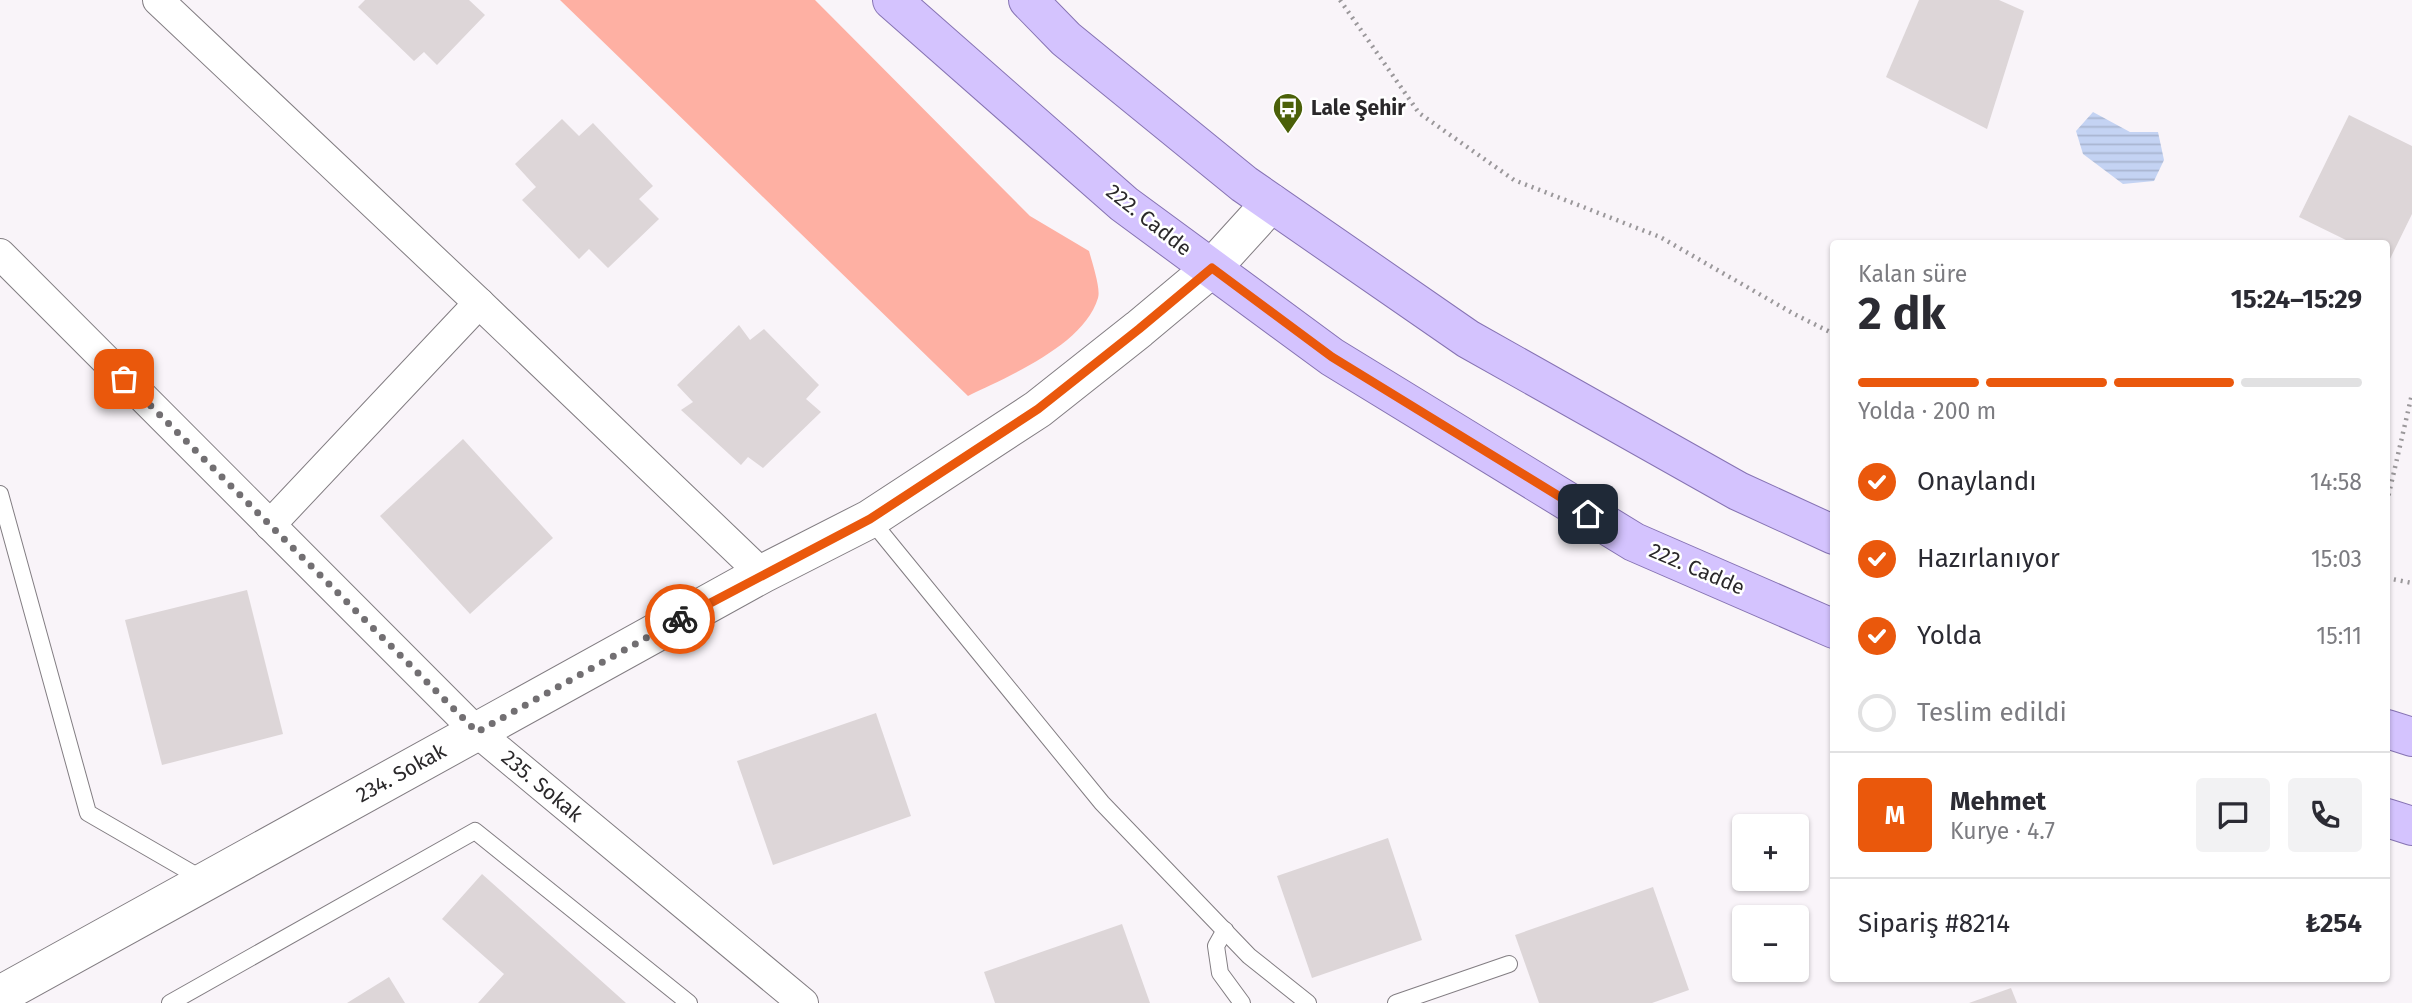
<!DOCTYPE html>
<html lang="tr">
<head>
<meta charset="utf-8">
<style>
  :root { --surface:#fff; --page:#f2f2f3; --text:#2b2b33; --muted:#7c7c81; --line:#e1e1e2; --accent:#ea580c }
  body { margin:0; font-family:"Fira Sans",sans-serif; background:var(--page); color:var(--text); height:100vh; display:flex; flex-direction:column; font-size:26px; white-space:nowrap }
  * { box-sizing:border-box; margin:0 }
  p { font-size:23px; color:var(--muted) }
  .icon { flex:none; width:38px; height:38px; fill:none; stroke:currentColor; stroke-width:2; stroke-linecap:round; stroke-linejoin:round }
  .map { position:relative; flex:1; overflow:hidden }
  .sheet { position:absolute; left:1830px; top:240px; width:560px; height:742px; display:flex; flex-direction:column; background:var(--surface); border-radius:7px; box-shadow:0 2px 5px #0004 }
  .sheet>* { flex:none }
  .controls { position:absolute; left:1732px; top:814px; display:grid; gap:14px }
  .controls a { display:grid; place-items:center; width:77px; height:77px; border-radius:7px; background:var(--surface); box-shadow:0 2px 5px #0004; font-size:35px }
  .pin { position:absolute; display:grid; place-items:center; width:60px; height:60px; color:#fff; margin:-30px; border-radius:14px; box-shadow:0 4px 10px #0006 }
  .courier { position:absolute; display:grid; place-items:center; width:70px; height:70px; margin:-35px; border:5px solid #ea580c; border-radius:50%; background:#fff; color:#222; box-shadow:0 2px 9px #0007 }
  .overview em { font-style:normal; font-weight:700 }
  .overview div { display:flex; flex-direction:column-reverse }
  .overview { display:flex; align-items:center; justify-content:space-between; height:119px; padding:0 28px }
  h1 { font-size:46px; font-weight:700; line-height:52px }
  .bar { display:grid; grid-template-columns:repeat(4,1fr); gap:10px 7px; align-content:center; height:84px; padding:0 28px }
  .bar i { height:9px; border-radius:5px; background:var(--line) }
  .bar .selected { background:var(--accent) }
  .bar p { grid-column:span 4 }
  .line { display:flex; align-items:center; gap:18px; padding:0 28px; border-top:2px solid var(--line) }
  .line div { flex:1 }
  .round { display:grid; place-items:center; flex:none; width:74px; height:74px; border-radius:7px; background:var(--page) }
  ol { padding:0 28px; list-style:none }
  li { display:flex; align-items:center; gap:21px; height:77px }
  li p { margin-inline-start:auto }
  li .icon { padding:7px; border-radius:50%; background:var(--accent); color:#fff; stroke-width:4 }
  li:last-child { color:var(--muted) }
  li i { width:38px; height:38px; border:4px solid var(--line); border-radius:50% }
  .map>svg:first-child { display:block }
  .grass { fill:#feb0a3 }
  .water { fill:url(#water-rules) }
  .building { fill:#ddd6d8 }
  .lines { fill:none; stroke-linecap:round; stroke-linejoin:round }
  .service-casing { stroke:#827d82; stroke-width:18 }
  .minor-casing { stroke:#827d82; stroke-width:32 }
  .tertiary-casing { stroke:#827d82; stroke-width:40 }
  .primary-casing { stroke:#8673b3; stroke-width:40 }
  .path { stroke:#9b989b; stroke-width:4.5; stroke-dasharray:2 5; stroke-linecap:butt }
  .service { stroke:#fff; stroke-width:16 }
  .minor { stroke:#fff; stroke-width:30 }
  .tertiary { stroke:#fff; stroke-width:38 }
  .primary { stroke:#d4c3fe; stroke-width:38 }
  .done { stroke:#726f72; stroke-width:7; stroke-dasharray:0 12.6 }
  .route { stroke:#ea580c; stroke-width:9 }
  .labels { text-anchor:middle; stroke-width:5; stroke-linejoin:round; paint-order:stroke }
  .poi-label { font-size:21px; font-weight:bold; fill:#2a282a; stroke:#fff; text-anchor:start }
  .street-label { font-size:21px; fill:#2a282a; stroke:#fff }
</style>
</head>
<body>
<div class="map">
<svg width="2412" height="1003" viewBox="0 0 2412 1003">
  <defs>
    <pattern id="water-rules" width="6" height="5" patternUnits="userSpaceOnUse" patternTransform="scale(1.75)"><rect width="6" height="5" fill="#c4d3f3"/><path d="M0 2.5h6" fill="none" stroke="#a9b5d0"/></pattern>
  </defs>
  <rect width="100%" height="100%" fill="#f9f4f9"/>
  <path class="grass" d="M560 0H815L1030 216 1089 251C1092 262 1101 289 1098 298 1084 345 1009 376 968 396Z"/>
  <path class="water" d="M2093 112 2130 132H2158L2164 160 2154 181 2123 184 2083 154 2076 131Z"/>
  <g class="building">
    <path d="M365 0H469L485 15 437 65 424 52 414 61 358 7Z"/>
    <path d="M1919 0H1999L2024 11 1987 129 1886 77Z"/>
    <path d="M2349 115 2412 146V214L2389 261 2387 260V243H2352L2299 217Z"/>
    <path d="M562 119 579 136 593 123 653 186 639 199 659 219 608 268 589 249 579 259 522 200 536 187 515 164Z"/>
    <path d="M739 325 750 340 764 329 819 385 806 399 821 412 763 468 748 457 741 465 681 410 693 402 677 385Z"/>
    <path d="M463 439 553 538 470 614 380 516Z"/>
    <path d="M247 590 283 734 162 765 125 620Z"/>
    <path d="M876 713 911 816 773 865 737 761Z"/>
    <path d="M1388 838 1422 940 1312 978 1277 876Z"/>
    <path d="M482 874 626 1003H478L504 974 442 919Z"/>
    <path d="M1653 887 1689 990 1652 1003H1539L1515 935Z"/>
    <path d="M1122 924 1150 1003H995L984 972Z"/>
    <path d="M389 977 405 1003H347Z"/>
    <path d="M2011 988 2017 1003H1969Z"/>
  </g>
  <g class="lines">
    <g class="service-casing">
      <g id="service">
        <path d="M0 494 88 813 204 880"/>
        <path d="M870 519 1102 803 1249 956 1308 1003"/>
        <path d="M1225 930 1216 946 1220 973 1242 1003"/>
        <path d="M170 1003 475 831 689 1003"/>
        <path d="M1396 1003 1509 964"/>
      </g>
    </g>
    <g class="minor-casing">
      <g id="minor">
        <path d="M158 0 479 303 762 574"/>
        <path d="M0 254 477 732 803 1003"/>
        <path d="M270 525 479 303"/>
      </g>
    </g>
    <g class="tertiary-casing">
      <path id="tertiary" d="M0 995 762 574 870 519 1038 409 1139 329 1212 268 1271 203"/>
    </g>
    <g class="primary-casing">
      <g id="primary">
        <path d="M892 0 1124 204 1332 357 1634 542 1834 629"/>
        <path d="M1028 0 1066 39 1244 184 1468 339 1738 491 1834 535"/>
        <path d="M2387 729 2412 737"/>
        <path d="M2387 818 2412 826"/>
      </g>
    </g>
    <g class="path">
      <path d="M1340 0 1419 113 1514 180 1660 237 1794 314 1834 334"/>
      <path d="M2387 502 2412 394"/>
      <path d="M2387 578 2412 583"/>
    </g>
    <use href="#service" class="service"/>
    <use href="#minor" class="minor"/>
    <use href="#tertiary" class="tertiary"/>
    <use href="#primary" class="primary"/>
  </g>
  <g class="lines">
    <path class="done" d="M124 379 477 732 680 619"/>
    <path class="route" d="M680 619 870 519 1038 409 1139 329 1212 268 1332 357 1588 514"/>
  </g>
  <defs>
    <g id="bus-pin" transform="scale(1.575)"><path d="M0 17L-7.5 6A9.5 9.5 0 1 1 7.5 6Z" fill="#4b6009" stroke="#fff"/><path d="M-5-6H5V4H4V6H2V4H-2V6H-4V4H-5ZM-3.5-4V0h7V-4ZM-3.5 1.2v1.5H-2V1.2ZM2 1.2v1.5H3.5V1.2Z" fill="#fff"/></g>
  </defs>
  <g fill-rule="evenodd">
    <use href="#bus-pin" x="1288" y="108"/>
  </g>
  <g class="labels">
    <g class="poi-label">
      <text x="1311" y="115">Lale Şehir</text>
    </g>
    <g class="street-label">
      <text transform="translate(1149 220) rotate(38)" y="7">222. Cadde</text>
      <text transform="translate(1697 569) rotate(23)" y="7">222. Cadde</text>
      <text transform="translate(401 773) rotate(-29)" y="7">234. Sokak</text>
      <text transform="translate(542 786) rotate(40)" y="7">235. Sokak</text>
    </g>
  </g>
</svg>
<div class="controls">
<a>+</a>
<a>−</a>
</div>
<div class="pin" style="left:124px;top:379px;background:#ea580c"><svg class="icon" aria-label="bag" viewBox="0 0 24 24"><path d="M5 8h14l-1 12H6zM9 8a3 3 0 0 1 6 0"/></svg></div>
<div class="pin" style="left:1588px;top:514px;background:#1f2937"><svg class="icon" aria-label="home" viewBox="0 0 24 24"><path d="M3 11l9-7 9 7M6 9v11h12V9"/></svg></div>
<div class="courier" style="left:680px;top:619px"><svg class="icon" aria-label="bike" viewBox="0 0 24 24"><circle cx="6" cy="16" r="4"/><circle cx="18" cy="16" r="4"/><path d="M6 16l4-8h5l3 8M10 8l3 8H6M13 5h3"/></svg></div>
<section class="sheet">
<div class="overview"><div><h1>2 dk</h1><p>Kalan süre</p></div><em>15:24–15:29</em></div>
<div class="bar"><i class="selected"></i><i class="selected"></i><i class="selected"></i><i></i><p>Yolda · 200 m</p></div>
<ol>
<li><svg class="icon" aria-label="check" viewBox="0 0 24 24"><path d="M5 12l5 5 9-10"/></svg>Onaylandı<p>14:58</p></li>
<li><svg class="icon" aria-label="check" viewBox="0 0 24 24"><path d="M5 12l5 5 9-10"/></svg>Hazırlanıyor<p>15:03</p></li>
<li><svg class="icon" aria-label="check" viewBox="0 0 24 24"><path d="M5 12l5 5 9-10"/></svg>Yolda<p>15:11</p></li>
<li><i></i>Teslim edildi</li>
</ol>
<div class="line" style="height:126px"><b class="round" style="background:var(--accent);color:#fff">M</b><div><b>Mehmet</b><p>Kurye · 4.7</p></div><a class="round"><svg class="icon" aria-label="chat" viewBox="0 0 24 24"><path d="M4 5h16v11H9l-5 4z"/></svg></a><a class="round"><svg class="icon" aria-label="phone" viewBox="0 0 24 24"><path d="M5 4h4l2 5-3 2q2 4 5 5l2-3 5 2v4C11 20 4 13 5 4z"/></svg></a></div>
<div class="line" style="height:91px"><div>Sipariş #8214</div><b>₺254</b></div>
</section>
</div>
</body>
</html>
